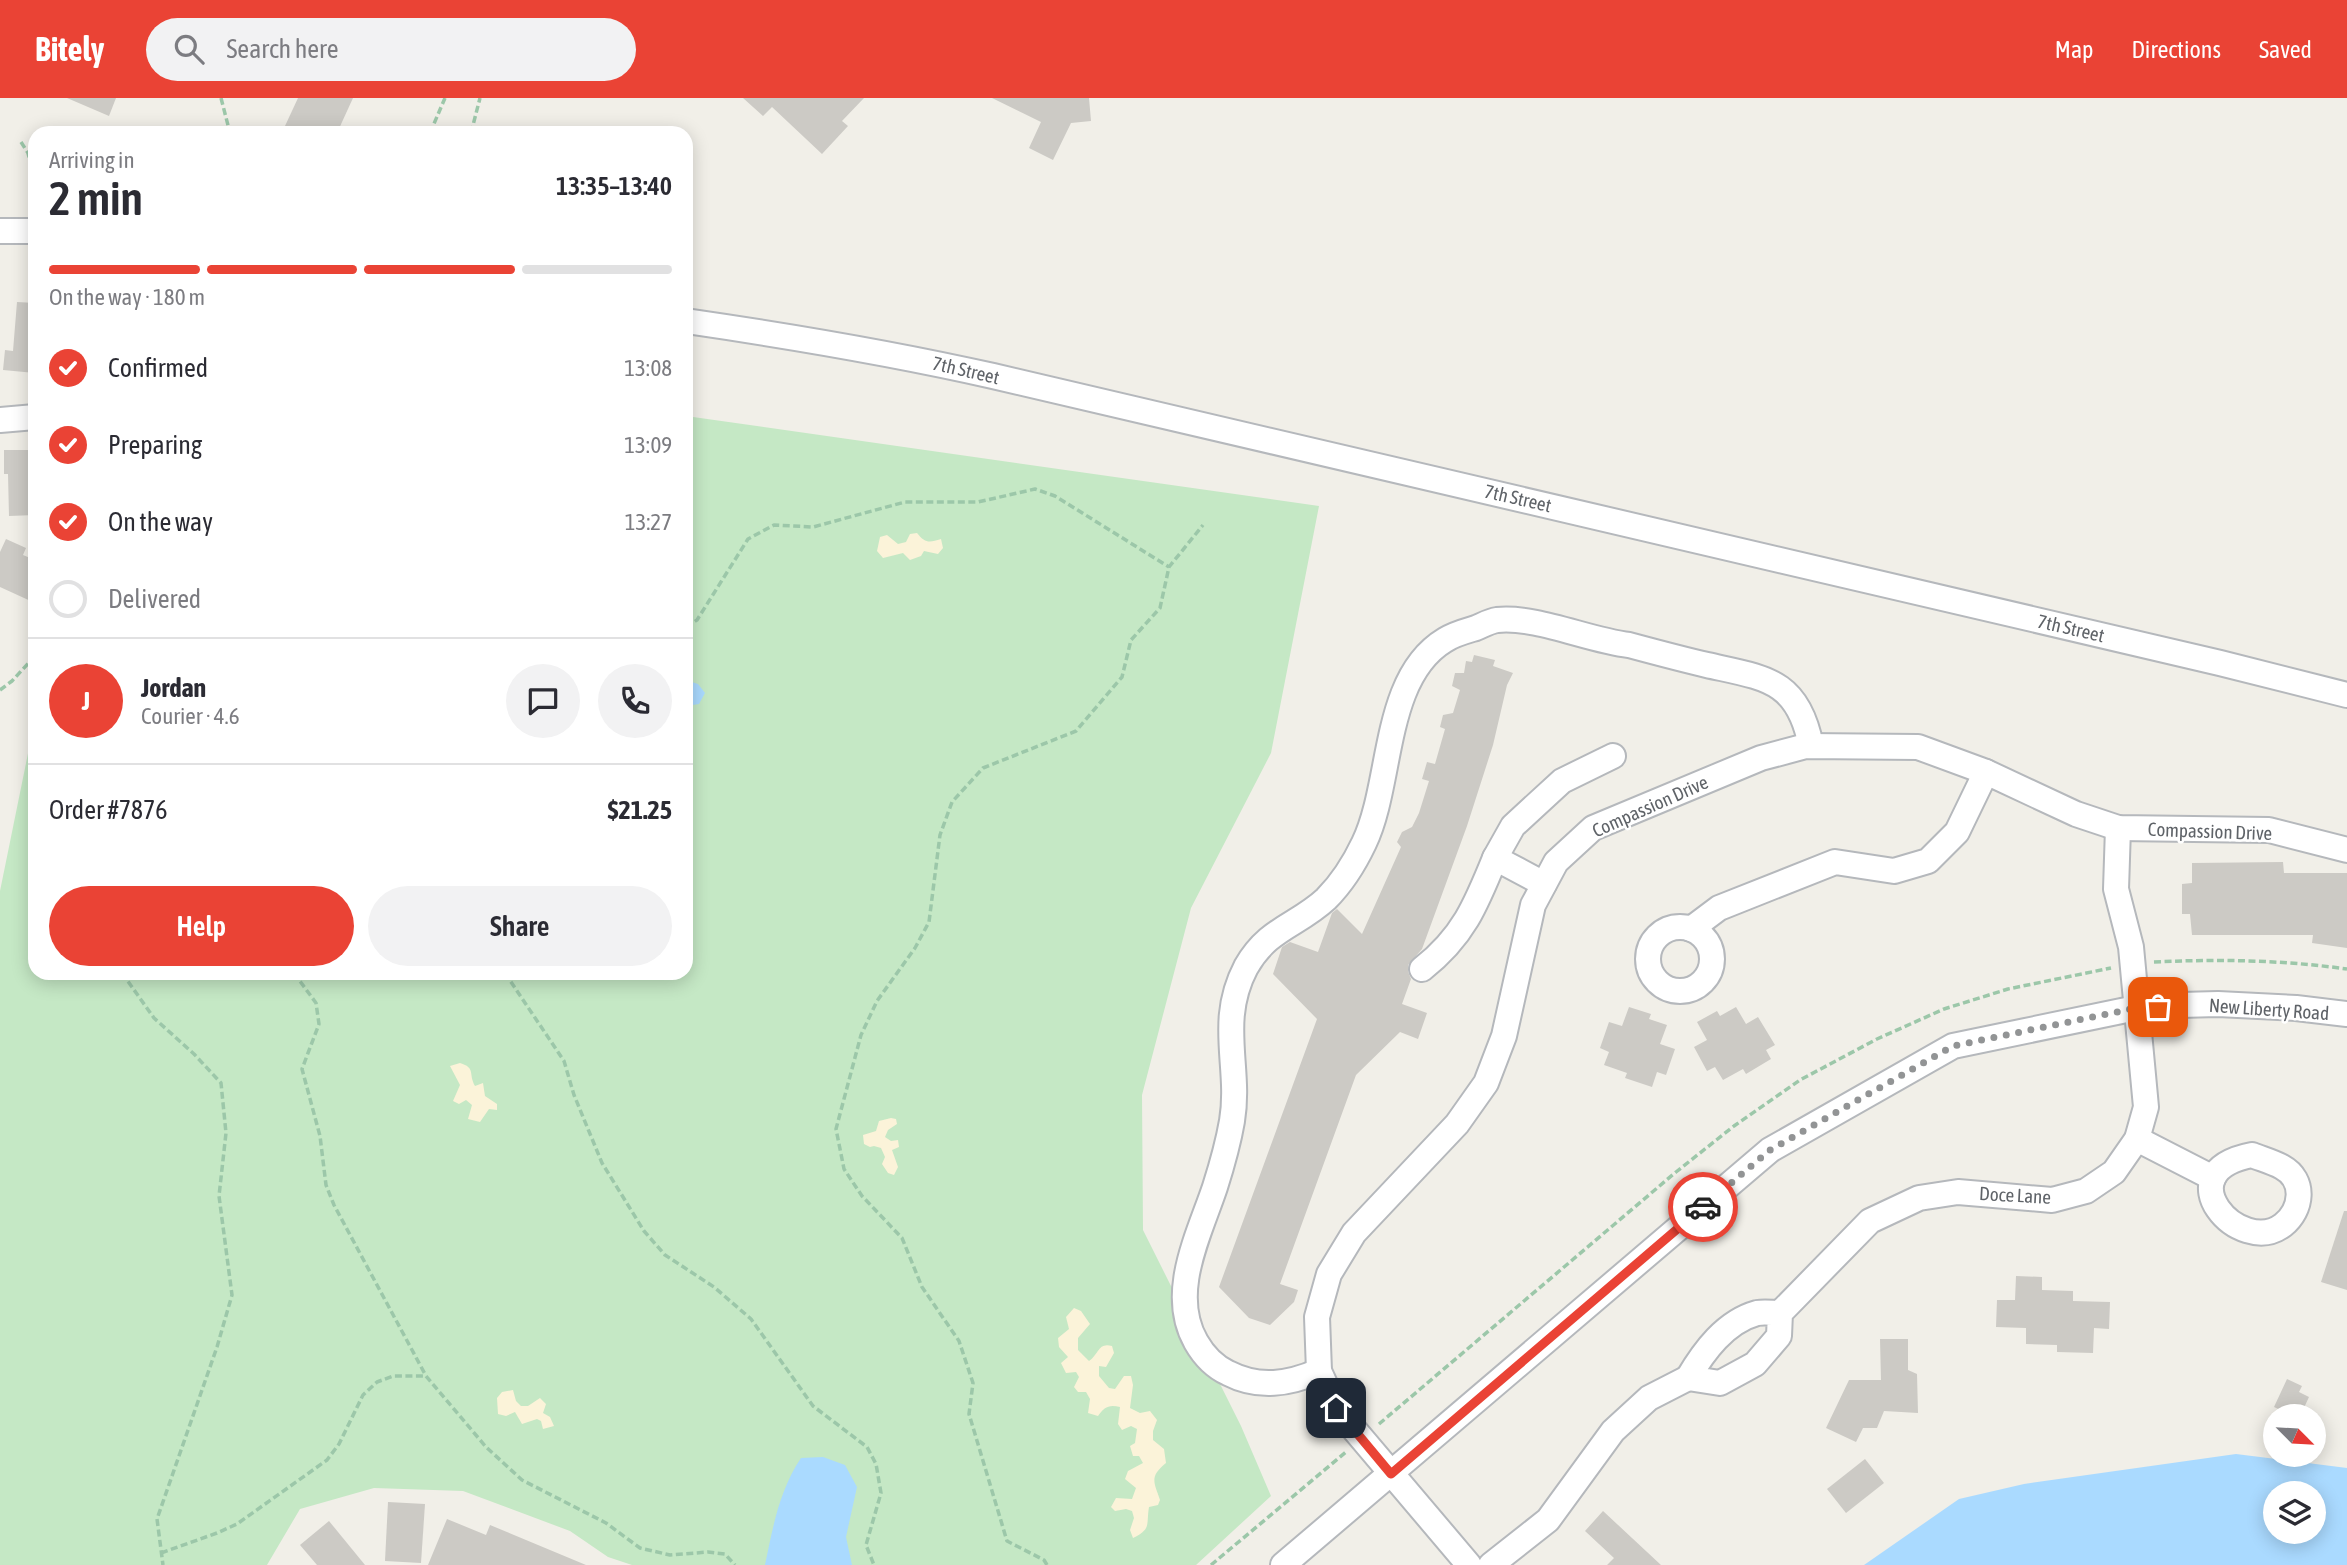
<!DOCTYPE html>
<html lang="en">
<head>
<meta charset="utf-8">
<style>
  :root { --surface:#fff; --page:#f2f2f3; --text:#2b2b33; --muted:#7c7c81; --line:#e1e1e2; --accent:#ea4335 }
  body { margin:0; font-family:"Asap Condensed",sans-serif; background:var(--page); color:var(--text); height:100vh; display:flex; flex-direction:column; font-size:26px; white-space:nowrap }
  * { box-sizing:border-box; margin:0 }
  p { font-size:23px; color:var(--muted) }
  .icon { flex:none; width:38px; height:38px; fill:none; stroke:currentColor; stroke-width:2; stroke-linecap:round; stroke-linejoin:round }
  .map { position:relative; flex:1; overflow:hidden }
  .details { position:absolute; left:28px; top:28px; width:665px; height:854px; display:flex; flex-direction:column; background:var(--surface); border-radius:21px; box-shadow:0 4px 18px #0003 }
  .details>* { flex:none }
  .needle { width:46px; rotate:114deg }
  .buttons { position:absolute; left:2263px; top:1306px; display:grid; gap:14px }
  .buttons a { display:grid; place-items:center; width:63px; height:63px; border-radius:50%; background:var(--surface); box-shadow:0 4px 18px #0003; font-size:35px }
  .pin { position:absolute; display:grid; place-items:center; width:60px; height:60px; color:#fff; margin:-30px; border-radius:14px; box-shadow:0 4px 10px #0006 }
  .courier { position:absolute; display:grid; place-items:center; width:70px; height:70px; margin:-35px; border:5px solid #ea4335; border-radius:50%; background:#fff; color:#222; box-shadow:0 2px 9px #0007 }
  .summary em { font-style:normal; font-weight:600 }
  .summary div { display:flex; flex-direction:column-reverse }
  .summary { display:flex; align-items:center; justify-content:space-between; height:119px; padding:0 21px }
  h1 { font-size:46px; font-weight:600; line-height:52px }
  .bar { display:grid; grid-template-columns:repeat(4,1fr); gap:10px 7px; align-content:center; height:84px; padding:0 21px }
  .bar i { height:9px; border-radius:5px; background:var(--line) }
  .bar .selected { background:var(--accent) }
  .bar p { grid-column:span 4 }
  .line { display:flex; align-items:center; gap:18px; padding:0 21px; border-top:2px solid var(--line) }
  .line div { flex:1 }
  .round { display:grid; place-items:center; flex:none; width:74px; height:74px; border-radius:37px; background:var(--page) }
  ol { padding:0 21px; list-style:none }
  li { display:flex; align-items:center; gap:21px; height:77px }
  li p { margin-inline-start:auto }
  li .icon { padding:7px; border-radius:50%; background:var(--accent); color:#fff; stroke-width:4 }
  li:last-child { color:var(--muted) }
  li i { width:38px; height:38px; border:4px solid var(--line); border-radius:50% }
  .action { display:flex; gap:14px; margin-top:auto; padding:14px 21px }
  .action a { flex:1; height:80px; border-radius:42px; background:var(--accent); color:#fff; font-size:28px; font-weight:600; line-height:80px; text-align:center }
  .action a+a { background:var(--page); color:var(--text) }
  header { display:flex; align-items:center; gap:42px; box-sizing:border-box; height:98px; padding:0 35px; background:var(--accent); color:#fff }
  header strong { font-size:33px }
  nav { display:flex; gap:38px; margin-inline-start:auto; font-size:24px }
  .search { width:490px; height:63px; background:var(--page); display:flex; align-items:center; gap:18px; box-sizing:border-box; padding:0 24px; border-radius:38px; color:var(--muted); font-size:26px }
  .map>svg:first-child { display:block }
  .green { fill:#c5e8c5 }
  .sand { fill:#fbf3d9 }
  .water { fill:#aadaff; fill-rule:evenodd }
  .building { fill:#cccac5 }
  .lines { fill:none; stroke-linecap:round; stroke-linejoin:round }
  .minor-casing { stroke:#b5b8bc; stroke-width:28 }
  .path { stroke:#9cc7a9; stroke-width:3.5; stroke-dasharray:7 3.5; stroke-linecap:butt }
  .minor { stroke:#fff; stroke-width:24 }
  .done { stroke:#929495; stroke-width:7; stroke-dasharray:0 12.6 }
  .route { stroke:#ea4335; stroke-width:9 }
  .labels { text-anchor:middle; stroke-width:5; stroke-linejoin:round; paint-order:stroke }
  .street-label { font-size:19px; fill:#5f6368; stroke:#fff }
</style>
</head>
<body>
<header>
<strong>Bitely</strong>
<div class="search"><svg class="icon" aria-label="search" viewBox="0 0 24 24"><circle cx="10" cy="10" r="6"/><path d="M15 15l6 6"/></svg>Search here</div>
<nav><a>Map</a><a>Directions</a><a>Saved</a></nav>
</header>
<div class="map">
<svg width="2347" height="1467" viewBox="0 0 2347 1467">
  <rect width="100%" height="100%" fill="#f1efe8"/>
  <path class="green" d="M686 318 1319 408 1271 655 1191 810 1142 997 1143 1132 1241 1328 1271 1398 1196 1467H632L608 1459 570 1433 463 1393 374 1390 300 1411 267 1467H0V793L35 621V875H686Z"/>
  <g class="sand">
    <path d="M917 435C925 445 929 445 941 441L943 450 938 456 924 453 921 458 910 462 903 455 883 460 877 453 880 439 887 437 898 446 906 444 910 436Z"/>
    <path d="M460 965C476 970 468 975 475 988L483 985 485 998 497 1006V1012L489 1011 480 1024 468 1021 472 1007 466 1002 459 1006 453 1003 460 987 450 968Z"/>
    <path d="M891 1020 896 1021 897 1026 888 1032 885 1039 891 1043 898 1042 899 1049 892 1052 898 1069 894 1077 888 1075 882 1066 885 1059 881 1050 874 1048 870 1049 864 1046 863 1037 876 1033 879 1023Z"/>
    <path d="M1074 1210 1081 1213 1090 1226 1078 1240V1252L1089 1263C1099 1256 1098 1244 1112 1248L1114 1255 1106 1269 1099 1268V1278L1109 1290 1115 1291 1124 1278H1131L1133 1287 1130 1310 1140 1315 1150 1313 1157 1322 1153 1333V1342L1164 1351 1166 1365C1149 1379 1154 1384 1160 1402L1158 1407 1149 1409C1146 1426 1152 1431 1133 1440L1130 1432 1134 1420 1132 1413 1126 1411 1115 1413 1111 1409 1116 1400 1132 1401 1136 1390 1125 1381 1128 1373 1143 1365 1139 1358H1133L1130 1348 1135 1345 1137 1331 1131 1328 1122 1332 1118 1326 1120 1309C1109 1306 1104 1309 1098 1318L1088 1315 1090 1301 1086 1294H1078L1074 1289 1079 1279 1076 1274 1066 1275 1061 1265 1068 1259 1059 1249 1058 1240 1069 1231 1066 1219Z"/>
    <path d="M513 1292 516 1303 521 1308H528L540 1300 546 1306 543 1315 550 1319 554 1328 543 1331 541 1323 537 1321 522 1326 515 1314 506 1318 498 1316 497 1300 502 1294Z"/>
  </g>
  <g class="water">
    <path d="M686 582 698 586 705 595 699 606 686 608Z"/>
    <path d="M2236 1356 2347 1370V1467H1864L1959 1401 2024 1386ZM2275 1395H2314V1433H2275Z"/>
    <path d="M823 1359 845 1367 857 1389 846 1439 852 1467H765C773 1429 779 1393 801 1360Z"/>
  </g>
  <g class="building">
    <path d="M67 0H116L109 18Z"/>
    <path d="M298 0H353L337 35H299L285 28Z"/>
    <path d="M743 0H864L842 23 848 28 822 56 772 9 763 18Z"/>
    <path d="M992 0H1089L1091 23 1071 25 1053 62 1029 50 1041 24Z"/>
    <path d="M17 204 35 205V275L3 272 5 252 13 253Z"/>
    <path d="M4 352H35V417L9 418 8 376H4Z"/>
    <path d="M6 441 26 450 23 457 35 462V505L0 489V454Z"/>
    <path d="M1474 557 1495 562 1493 568 1513 575 1507 587 1493 647 1467 728 1422 851 1408 867V874L1411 881 1402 906 1427 915 1418 941 1400 934 1356 977 1280 1186 1298 1192 1294 1204 1270 1227 1249 1220 1219 1189 1317 921 1273 876 1282 849 1290 844 1318 854 1332 815 1337 811 1362 836 1401 749 1397 744 1402 734 1412 729 1419 715 1429 683 1422 681 1427 664 1435 666 1445 631 1440 629 1443 617 1453 615 1460 592 1452 588 1455 575H1464L1466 563 1472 564Z"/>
    <path d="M2283 764 2284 775H2347V850L2312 845 2313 837H2192L2190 816H2182V786L2192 785V765Z"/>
    <path d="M1629 909 1651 916 1649 921 1667 927 1660 946 1675 951 1666 977 1657 974 1652 989 1625 980 1627 975 1604 967 1609 954 1600 950 1609 924 1622 928Z"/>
    <path d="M1736 909 1746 926 1758 919 1775 947 1766 952 1771 961 1746 976 1743 971 1723 982 1715 969 1707 973 1694 949 1707 942 1697 924 1717 913 1720 918Z"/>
    <path d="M2344 1113H2347V1192L2321 1184Z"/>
    <path d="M2016 1178 2042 1179V1192L2073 1193V1203L2110 1204 2109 1231 2094 1230 2093 1255 2057 1254V1247L2026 1246V1230L1996 1229 1997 1202H2015Z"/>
    <path d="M1880 1241H1908V1272L1917 1276 1918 1315 1884 1313 1877 1330H1863L1856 1344 1826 1330 1849 1282H1881Z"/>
    <path d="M2287 1281 2302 1288 2299 1294 2309 1299 2302 1314 2292 1310 2289 1316 2274 1309Z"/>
    <path d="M1865 1361 1884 1385 1846 1415 1827 1391Z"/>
    <path d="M388 1404 425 1406 421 1465 385 1463Z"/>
    <path d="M1603 1413 1661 1467H1607L1614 1460 1585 1433Z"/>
    <path d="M447 1421 486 1437 490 1427 586 1467H428Z"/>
    <path d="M329 1423 365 1467H317L300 1447Z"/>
  </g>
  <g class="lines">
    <g class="minor-casing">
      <g id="minor">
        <path d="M0 133H35"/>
        <path d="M686 223C789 238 891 255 993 278L2220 565 2347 597"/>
        <path d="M0 322 35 319"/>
        <path d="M1544 786 1495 760 1513 728 1562 683 1613 658"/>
        <circle cx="1680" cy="861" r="32"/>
        <path d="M1691 831 1719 810 1835 764 1894 773 1928 763 1957 734 1986 674"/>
        <path d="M1422 871C1463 839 1476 807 1495 760"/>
        <path d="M2137 1041 2213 1080"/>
        <path d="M2252 1057C2262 1061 2273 1064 2282 1069 2306 1082 2302 1112 2283 1127 2240 1160 2163 1074 2252 1057Z"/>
        <path d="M1780 1215C1773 1215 1764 1214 1757 1215 1725 1224 1704 1253 1688 1280L1720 1285 1755 1266 1779 1238 1780 1215 1870 1123 1919 1100 1958 1094 2052 1102 2086 1093 2114 1074 2137 1041 2146 1009 2131 849 2116 791 2118 730"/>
        <path d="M1319 1273C1289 1286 1259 1291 1228 1275 1213 1268 1204 1258 1196 1244 1168 1195 1199 1137 1215 1089 1222 1067 1228 1046 1232 1023 1241 969 1217 924 1246 869 1268 830 1297 828 1326 801 1341 786 1355 764 1364 745 1393 685 1382 580 1445 542 1454 536 1466 533 1476 530 1483 527 1490 523 1497 522 1537 518 1587 542 1629 547 1655 554 1681 561 1707 567 1765 580 1798 581 1811 648"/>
        <path d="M1283 1467 1770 1052 1953 948 2136 910 2180 907 2218 906 2296 910 2347 916"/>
        <path d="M1469 1467 1336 1310 1319 1273 1317 1219 1329 1176 1354 1135 1457 1026 1486 985 1504 938 1533 807 1556 764 1593 730 1761 660 1806 648 1918 649 1986 674 2076 716 2118 730 2269 732 2347 752"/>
        <path d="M1491 1467 1548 1422 1613 1333 1649 1300 1688 1280"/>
      </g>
    </g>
    <g class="path">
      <path d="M221 0 230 35"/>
      <path d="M430 35 445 0"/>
      <path d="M471 35 480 0"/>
      <path d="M21 44 28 55 33 74"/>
      <path d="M686 529 697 522 748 441 774 427 813 429 905 404H978L1035 391 1055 398 1169 469"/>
      <path d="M0 592 12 583 35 558"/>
      <path d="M2154 864C2219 861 2282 862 2347 871"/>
      <path d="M122 875 154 920 194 956 221 985 226 1035 219 1098 232 1197 217 1249 157 1421 163 1467"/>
      <path d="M294 875 316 905 319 926 302 971 320 1038 326 1087 334 1107 426 1278 486 1349 522 1382 606 1425 640 1450 670 1457 708 1454 725 1456 735 1467"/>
      <path d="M505 875 564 963 574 997 602 1065 644 1133 665 1157 714 1189 751 1221 813 1308 867 1349 876 1366 881 1395 866 1447 874 1467"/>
      <path d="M1379 1326 1676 1074 1734 1028 1800 982 1877 941 1944 911 2008 891 2111 870"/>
      <path d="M161 1455 217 1435 237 1426 327 1362 339 1346 363 1297 377 1284 393 1278H426"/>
      <path d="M1047 1467 1044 1462 1007 1443 969 1316 973 1285 959 1243 922 1189 902 1140 862 1098 844 1071 836 1031 861 937 877 903 915 850 929 824 940 737 952 704 983 670 1076 633 1122 579 1131 542 1160 510 1169 469 1203 427"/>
      <path d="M1211 1467 1346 1354"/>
    </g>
    <use href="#minor" class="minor"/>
  </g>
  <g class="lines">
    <path class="done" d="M1703 1109 1770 1052 1953 948 2136 910 2158 909"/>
    <path class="route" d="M1336 1310 1391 1376 1703 1109"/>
  </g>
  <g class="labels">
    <g class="street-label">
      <text transform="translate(966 272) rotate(13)" y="7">7th Street</text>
      <text transform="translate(1518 400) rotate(13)" y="7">7th Street</text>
      <text transform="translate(2071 530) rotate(13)" y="7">7th Street</text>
      <text transform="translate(1650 708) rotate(-24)" y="7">Compassion Drive</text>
      <text transform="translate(2210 733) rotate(2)" y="7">Compassion Drive</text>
      <text transform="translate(2269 911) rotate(4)" y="7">New Liberty Road</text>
      <text transform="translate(2015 1097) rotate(3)" y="7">Doce Lane</text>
    </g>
  </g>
</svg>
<div class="buttons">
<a><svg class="needle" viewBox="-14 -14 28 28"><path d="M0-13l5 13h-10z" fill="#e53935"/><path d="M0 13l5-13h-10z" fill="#7c7c81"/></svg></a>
<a><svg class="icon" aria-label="layers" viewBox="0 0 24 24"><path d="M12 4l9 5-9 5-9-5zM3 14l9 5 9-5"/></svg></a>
</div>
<div class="pin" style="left:2158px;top:909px;background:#ea580c"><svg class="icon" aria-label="bag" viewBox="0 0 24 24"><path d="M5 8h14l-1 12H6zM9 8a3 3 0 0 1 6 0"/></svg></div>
<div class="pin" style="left:1336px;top:1310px;background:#1f2937"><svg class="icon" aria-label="home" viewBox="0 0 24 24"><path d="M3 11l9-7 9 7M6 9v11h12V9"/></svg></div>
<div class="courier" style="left:1703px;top:1109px"><svg class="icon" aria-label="car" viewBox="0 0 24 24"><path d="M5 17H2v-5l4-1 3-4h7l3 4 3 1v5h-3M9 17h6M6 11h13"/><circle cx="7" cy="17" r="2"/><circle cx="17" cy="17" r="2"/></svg></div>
<section class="details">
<div class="summary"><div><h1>2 min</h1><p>Arriving in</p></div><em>13:35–13:40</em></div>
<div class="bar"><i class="selected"></i><i class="selected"></i><i class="selected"></i><i></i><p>On the way · 180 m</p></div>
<ol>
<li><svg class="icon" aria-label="check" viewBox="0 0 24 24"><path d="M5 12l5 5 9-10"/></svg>Confirmed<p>13:08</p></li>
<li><svg class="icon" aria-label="check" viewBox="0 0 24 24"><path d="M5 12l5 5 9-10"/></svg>Preparing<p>13:09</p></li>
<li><svg class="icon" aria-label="check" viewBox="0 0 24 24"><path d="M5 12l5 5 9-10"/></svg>On the way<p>13:27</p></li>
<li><i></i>Delivered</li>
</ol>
<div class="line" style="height:126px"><b class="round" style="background:var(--accent);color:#fff">J</b><div><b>Jordan</b><p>Courier · 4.6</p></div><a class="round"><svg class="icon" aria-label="chat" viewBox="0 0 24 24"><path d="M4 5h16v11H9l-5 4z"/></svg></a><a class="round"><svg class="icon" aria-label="phone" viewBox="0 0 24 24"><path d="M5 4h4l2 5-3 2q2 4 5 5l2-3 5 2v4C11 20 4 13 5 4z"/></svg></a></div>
<div class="line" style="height:91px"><div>Order #7876</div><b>$21.25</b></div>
<div class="action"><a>Help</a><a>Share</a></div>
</section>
</div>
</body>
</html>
